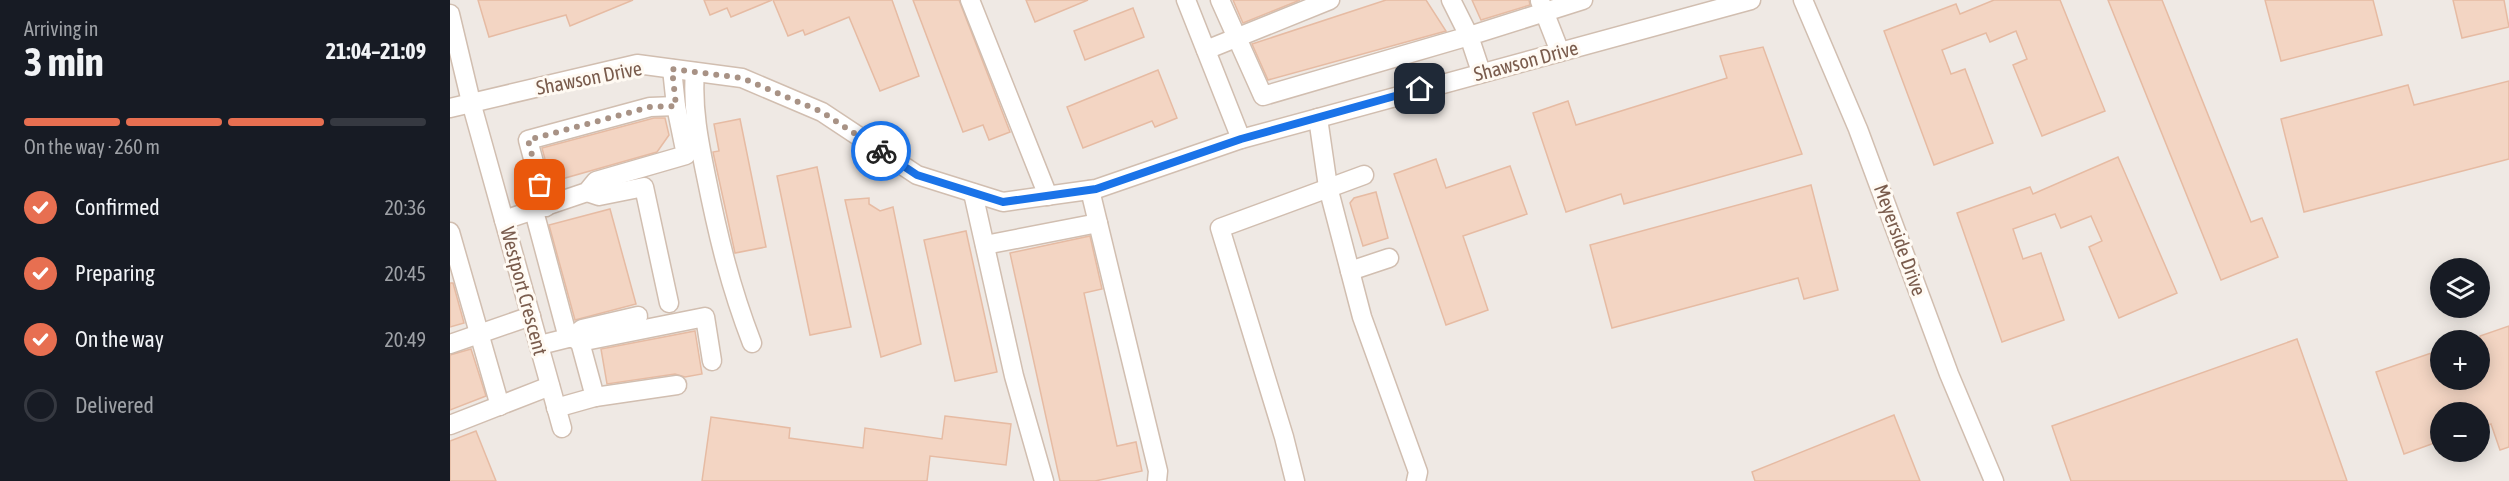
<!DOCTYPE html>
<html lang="en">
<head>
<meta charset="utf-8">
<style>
  :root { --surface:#171b24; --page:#20242c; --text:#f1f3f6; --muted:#9ea1a6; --line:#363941; --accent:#e76f51 }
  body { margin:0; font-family:"Asap Condensed",sans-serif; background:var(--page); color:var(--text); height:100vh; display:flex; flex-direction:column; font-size:22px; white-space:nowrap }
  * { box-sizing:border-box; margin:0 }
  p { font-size:20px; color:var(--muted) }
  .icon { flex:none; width:33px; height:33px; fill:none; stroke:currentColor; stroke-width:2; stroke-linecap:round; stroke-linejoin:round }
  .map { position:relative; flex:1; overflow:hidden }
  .side { display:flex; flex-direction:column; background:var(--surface); width:450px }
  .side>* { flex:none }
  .controls { position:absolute; left:1980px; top:258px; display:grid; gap:12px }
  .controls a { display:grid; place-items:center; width:60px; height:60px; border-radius:50%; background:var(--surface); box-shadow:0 3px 15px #0003; font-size:30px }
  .pin { position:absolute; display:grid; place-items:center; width:51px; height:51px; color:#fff; margin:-26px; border-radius:12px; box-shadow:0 3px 9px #0006 }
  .courier { position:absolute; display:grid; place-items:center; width:60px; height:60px; margin:-30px; border:4px solid #1a73e8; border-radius:50%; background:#fff; color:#222; box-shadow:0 2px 8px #0007 }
  .summary em { font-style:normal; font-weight:700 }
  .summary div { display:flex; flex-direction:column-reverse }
  .summary { display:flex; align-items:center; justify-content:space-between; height:102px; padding:0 24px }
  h1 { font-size:39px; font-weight:700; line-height:45px }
  .bar { display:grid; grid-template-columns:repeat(4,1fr); gap:9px 6px; align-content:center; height:72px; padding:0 24px }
  .bar i { height:8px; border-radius:4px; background:var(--line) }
  .bar .selected { background:var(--accent) }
  .bar p { grid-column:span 4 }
  ol { padding:0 24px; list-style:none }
  li { display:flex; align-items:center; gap:18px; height:66px }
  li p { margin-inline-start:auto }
  li .icon { padding:6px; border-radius:50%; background:var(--accent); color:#fff; stroke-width:4 }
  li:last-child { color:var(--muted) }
  li i { width:33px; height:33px; border:3px solid var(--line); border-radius:50% }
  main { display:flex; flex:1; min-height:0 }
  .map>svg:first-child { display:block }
  .industrial { fill:#efe9e4; fill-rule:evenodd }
  .building { fill:#f3d5c3; stroke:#e6bba3; stroke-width:1.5 }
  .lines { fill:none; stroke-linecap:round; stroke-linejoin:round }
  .minor-casing { stroke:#d1beb0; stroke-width:21 }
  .minor { stroke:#fff; stroke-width:18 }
  .done { stroke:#a89285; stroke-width:6; stroke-dasharray:0 10.8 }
  .route { stroke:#1a73e8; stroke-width:8 }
  .labels { text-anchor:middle; stroke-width:6; stroke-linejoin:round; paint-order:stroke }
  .street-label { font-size:20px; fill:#7a5c4d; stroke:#fffaf3 }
</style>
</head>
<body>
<main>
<section class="side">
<div class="summary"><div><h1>3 min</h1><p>Arriving in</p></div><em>21:04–21:09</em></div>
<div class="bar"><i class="selected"></i><i class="selected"></i><i class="selected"></i><i></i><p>On the way · 260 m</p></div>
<ol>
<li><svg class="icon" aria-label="check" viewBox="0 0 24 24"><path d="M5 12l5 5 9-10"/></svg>Confirmed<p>20:36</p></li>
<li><svg class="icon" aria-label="check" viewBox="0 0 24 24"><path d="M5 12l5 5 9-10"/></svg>Preparing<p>20:45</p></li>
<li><svg class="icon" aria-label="check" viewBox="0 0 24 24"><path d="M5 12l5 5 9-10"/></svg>On the way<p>20:49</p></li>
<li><i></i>Delivered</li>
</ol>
</section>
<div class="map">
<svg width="2059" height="481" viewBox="0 0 2059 481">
  <rect width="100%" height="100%" fill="#fdf6ec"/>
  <path class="industrial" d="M0 0H2059V481H0ZM1990 268H2030V308H1990ZM1990 340H2030V380H1990ZM1990 412H2030V452H1990Z"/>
  <g class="building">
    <path d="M28 0H183L120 26 116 15 39 37Z"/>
    <path d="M254 0H322L281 17 277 8 260 15Z"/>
    <path d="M323 0H442L469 76 430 91 399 17 355 35 353 30 338 36Z"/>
    <path d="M463 0H509L560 132 539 140 533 125 513 132Z"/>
    <path d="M576 0H638L585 22Z"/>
    <path d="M783 0H850L793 23Z"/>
    <path d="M936 0H976L996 31 818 80 802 44Z"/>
    <path d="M1022 0H1079L1080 5 1031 20Z"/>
    <path d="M1544 0H1610L1655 111 1592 136 1563 65 1577 59 1566 31 1540 42 1536 33 1492 50 1501 74 1515 69 1543 143 1484 165 1434 31 1506 4 1510 14Z"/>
    <path d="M1658 0H1712L1801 222 1812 218 1828 257 1771 280Z"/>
    <path d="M1815 0H1923L1932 35 1831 61Z"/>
    <path d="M2003 0H2054L2059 27 2012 38Z"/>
    <path d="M683 8 694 37 635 60 624 31Z"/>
    <path d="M1313 47 1352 154 1174 204 1171 194 1116 212 1083 113 1118 101 1126 125 1277 78 1270 56Z"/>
    <path d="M708 70 727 118 705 127 702 121 633 148 617 107Z"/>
    <path d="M2059 81V159L1854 212 1831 119 1958 85 1964 105Z"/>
    <path d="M204 118H215L219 135 207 152 101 182 92 148Z"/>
    <path d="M290 119 316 247 285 253 263 152 269 151 264 124Z"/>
    <path d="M1668 157 1727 293 1669 318 1639 247 1652 241 1641 216 1611 228 1605 214 1563 229 1573 259 1591 253 1614 320 1552 342 1507 213 1580 187 1583 194Z"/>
    <path d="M986 159 996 188 1060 166 1077 214 1013 236 1038 310 996 325 944 174Z"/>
    <path d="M367 167 401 327 360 335 327 176Z"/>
    <path d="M1361 185 1388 290 1354 299 1348 278 1162 328 1140 245Z"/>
    <path d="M926 192 938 238 913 246 900 203 904 198Z"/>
    <path d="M419 198V204L430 211 443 207 471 344 431 357 395 200Z"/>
    <path d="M160 209 186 304 125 320 99 225Z"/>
    <path d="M516 231 547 372 505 381 474 240Z"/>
    <path d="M640 236 652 289 634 293 667 446 686 442 692 471 645 481H610L560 253Z"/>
    <path d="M0 283H3L14 323 0 327Z"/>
    <path d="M2059 326V447L2050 450 2041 424 2030 428V412H1990V441L1954 454 1926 372 1990 350V380H2030V336Z"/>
    <path d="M245 331 252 374 235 377 225 374 157 384 151 349Z"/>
    <path d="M1847 339 1897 481H1621L1602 426Z"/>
    <path d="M21 349 36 396 0 410V355Z"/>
    <path d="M1444 415 1470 481H1305L1302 472Z"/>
    <path d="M495 416 561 424 556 465 480 456 477 481H252L261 417 340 428 339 438 413 448 415 428 492 439Z"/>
    <path d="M26 431 46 481H0V441Z"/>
  </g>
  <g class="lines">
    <g class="minor-casing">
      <g id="minor">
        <path d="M520 0 598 196"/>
        <path d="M736 0 791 139"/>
        <path d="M770 0 813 96 1019 36 1001 0"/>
        <path d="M1353 0 1408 129 1499 374 1544 481"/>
        <path d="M1090 1 1110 52"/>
        <path d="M0 14 21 102 112 428"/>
        <path d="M756 50 880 0"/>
        <path d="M245 72C242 107 249 142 256 176 268 236 280 286 302 343"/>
        <path d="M1031 72 1019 36 1133 0"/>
        <path d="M0 108 187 64 292 78 372 112 467 175 553 202 646 189 791 139 1301 0"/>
        <path d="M868 118 878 187 912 317 968 472 966 481"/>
        <path d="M640 190 708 471 707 481"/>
        <path d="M137 192 149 196 194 187 219 303"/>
        <path d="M523 193 564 376 594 481"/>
        <path d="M96 207 78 140 200 107 226 106"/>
        <path d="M84 211 118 338"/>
        <path d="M54 220 137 192 146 181 236 155 226 106 222 69"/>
        <path d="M0 232 50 406"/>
        <path d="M535 245 648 223"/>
        <path d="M900 271 939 258"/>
        <path d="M122 337 130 342 255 317 262 361"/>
        <path d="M130 342 145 397"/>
        <path d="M0 344 81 316"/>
        <path d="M90 345 122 337 132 329 188 316"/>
        <path d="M106 408 145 397 227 385"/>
        <path d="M0 425 100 386"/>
        <path d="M845 481 834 437 770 228 914 175"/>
      </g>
    </g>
    <use href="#minor" class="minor"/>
  </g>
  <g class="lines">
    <path class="done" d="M90 185 78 140 200 107 226 106 222 69 292 78 372 112 431 151"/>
    <path class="route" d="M431 151 467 175 553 202 646 189 791 139 970 89"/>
  </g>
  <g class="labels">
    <g class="street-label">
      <text transform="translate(1076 61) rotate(-15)" y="7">Shawson Drive</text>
      <text transform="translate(139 78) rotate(-11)" y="7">Shawson Drive</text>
      <text transform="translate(1450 240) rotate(70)" y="7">Meyerside Drive</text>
      <text transform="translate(74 291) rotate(75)" y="7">Westport Crescent</text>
    </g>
  </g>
</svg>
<div class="controls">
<a><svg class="icon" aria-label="layers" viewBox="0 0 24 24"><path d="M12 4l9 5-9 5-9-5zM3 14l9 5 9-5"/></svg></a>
<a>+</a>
<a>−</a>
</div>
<div class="pin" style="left:90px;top:185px;background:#ea580c"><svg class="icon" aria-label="bag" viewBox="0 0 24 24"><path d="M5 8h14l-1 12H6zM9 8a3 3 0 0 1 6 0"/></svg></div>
<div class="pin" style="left:970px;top:89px;background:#1f2937"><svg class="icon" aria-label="home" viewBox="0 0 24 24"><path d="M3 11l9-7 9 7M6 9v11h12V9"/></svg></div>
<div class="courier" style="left:431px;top:151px"><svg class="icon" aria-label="bike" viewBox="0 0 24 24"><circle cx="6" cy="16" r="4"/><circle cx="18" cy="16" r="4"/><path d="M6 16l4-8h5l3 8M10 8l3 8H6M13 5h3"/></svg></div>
</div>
</main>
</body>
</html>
